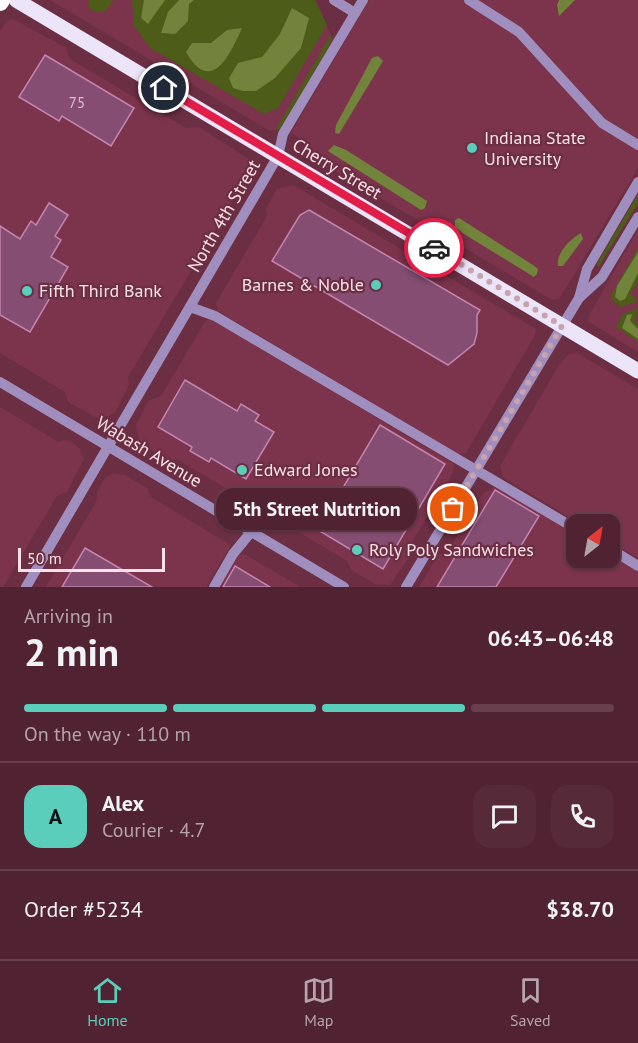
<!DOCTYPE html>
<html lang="en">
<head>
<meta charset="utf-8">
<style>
  :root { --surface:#512232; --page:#572a3a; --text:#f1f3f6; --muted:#b4a4ac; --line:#673f4d; --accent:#5bcebb }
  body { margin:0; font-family:"PT Sans",sans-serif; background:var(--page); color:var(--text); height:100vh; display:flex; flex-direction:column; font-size:22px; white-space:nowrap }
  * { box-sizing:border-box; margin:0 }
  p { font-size:20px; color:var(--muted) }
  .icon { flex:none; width:33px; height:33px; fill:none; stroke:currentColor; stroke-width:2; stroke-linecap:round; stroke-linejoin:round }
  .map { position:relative; height:587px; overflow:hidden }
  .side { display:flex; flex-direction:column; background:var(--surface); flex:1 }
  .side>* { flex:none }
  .needle { width:39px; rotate:31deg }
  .fabs { position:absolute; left:566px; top:514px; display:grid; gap:12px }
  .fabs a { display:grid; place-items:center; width:54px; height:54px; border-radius:12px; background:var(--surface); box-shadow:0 2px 4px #0004,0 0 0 2px var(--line); font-size:30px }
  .scale { position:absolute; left:18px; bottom:15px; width:147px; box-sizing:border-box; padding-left:6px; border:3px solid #fae2e8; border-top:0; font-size:16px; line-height:21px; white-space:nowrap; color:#fae2e8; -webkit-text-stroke:4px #6c2e43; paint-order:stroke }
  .pin { position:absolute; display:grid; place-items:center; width:51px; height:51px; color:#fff; margin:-26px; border:3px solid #fff; border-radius:50%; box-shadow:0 2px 6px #0007 }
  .courier { position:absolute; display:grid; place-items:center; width:60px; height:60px; margin:-30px; border:4px solid #e11d48; border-radius:50%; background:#fff; color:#222; box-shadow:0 2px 8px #0007 }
  .bubble { position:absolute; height:42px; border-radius:18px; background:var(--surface); box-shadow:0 2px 4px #0004,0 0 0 2px var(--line); font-size:20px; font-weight:600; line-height:42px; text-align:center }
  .head em { font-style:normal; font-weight:600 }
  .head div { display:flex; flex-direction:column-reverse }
  .head { display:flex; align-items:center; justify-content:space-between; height:102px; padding:0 24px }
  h1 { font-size:39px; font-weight:600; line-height:45px }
  .bar { display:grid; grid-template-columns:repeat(4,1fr); gap:9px 6px; align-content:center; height:72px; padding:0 24px }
  .bar i { height:8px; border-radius:4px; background:var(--line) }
  .bar .active { background:var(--accent) }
  .bar p { grid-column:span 4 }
  .line { display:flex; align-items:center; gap:15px; padding:0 24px; border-top:2px solid var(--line) }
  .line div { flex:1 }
  .round { display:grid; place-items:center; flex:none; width:63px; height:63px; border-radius:18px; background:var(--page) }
  .tabs { display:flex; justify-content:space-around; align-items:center; height:84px; border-top:2px solid var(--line); background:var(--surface); font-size:16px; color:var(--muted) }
  .tabs a { display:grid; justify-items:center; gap:3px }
  .tabs .active { color:var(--accent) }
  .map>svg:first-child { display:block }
  .built { fill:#7b344c }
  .green { fill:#4d5c18 }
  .forest { fill:#72833b }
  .building { fill:#864d73; stroke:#c385ad; stroke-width:1.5 }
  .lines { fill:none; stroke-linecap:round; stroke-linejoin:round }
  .minor { stroke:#9f8ebe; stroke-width:10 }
  .major { stroke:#ece5f9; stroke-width:15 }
  .highway { stroke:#fff; stroke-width:18 }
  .done { stroke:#c8a3ae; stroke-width:6; stroke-dasharray:0 10.8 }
  .route { stroke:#e11d48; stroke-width:8 }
  .poi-dot { fill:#5bcebb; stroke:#6c2e43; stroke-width:2 }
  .labels { text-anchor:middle; stroke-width:4.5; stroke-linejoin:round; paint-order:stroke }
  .number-label { font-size:15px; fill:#ddbdcb }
  .poi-label { font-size:18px; fill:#fae2e8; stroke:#6c2e43; text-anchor:start }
  .street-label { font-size:18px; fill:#fae2e8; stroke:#6c2e43 }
</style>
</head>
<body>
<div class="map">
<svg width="638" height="587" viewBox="0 0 638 587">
  <rect width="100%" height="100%" fill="#6c2e43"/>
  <g class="built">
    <path d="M50 0H316L333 40 281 129 270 131Z"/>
    <path d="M369 0H638V168L560 298 552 300 308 155 305 150 307 142 291 133Z"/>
    <path d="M13 19 66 48 70 59 186 128 199 127 255 163 128 377 129 385 115 413 103 418 95 417 68 402 65 392 0 353V31L7 21Z"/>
    <path d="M293 185 536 329 535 335 466 453 458 454 218 311 216 303 267 216 266 208 277 189Z"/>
    <path d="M638 230V352L589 322 588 317Z"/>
    <path d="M211 319 454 464 453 473 412 542V553L390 585 375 584 351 570 347 561 177 459 168 461 140 443 136 426 148 401 161 396 206 320Z"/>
    <path d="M577 353 638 389V558L609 541V525H582L503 477 500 466 559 365 569 354Z"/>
    <path d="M0 407 59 442 64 440 72 442 80 449 84 459 67 492 57 496 3 587H0Z"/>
    <path d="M113 473 125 475 147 488 151 497 229 544 230 547 206 587H46L97 500V492L105 478Z"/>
    <path d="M494 487 576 535V558H609V554L638 572V587H419L438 555 447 553 483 493Z"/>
    <path d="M243 554 246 555 301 587H220L238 556Z"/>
  </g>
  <g class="green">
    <path d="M89 0H114L104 12 93 11 88 6Z"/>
    <path d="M132 0H315L327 25 278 108 264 114 150 48 134 26Z"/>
    <path d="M331 34V41L327 50 280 129H276Z"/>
    <path d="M638 194V203L598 268 597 263Z"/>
    <path d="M638 248V281L630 294 638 301 621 307 611 300V295Z"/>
    <path d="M638 308 635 323 638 325V342L616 327 623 314Z"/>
  </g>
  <g class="forest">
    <path d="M144 0H165L148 24 141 18Z"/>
    <path d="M179 0H194L189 4 188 21 175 34 161 33 168 12Z"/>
    <path d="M559 0H575L559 16 557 5Z"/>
    <path d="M292 8 309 18 301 48 275 78 256 91H243L233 88 229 78 238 63 262 57 280 34Z"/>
    <path d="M242 28C230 55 211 96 186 52L192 43H211L227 30Z"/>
    <path d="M378 56 383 61 339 134 335 133 336 125 372 58Z"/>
    <path d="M334 145 346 150 427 201 425 208 421 210 328 151Z"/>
    <path d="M459 218 533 265 538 269 537 274 534 277 464 234 455 227V220Z"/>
    <path d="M581 233 583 239 563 266H558C556 253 570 239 581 233Z"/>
    <path d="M638 252V273L625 299 620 301 615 297 617 286Z"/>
    <path d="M632 314 630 321 638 329V339L622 328 627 315Z"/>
  </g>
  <g class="building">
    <path d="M45 55 134 108 111 146 62 116 59 121 19 97Z"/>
    <path d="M49 203 68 215 55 236 61 240 51 257 68 267 30 332 0 315V226L20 239 31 221 36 225Z"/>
    <path d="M309 210 480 310 477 315V333L474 344 448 365 272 261 300 215Z"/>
    <path d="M185 380 237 411 241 404 259 415 255 421 274 432 246 479 211 458 209 462 190 451 192 447 158 427Z"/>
    <path d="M380 425 445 464 383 569 318 530Z"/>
    <path d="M495 490 539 516 496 587H437Z"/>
    <path d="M85 548 152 587H62Z"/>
    <path d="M235 566 270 587H223Z"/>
  </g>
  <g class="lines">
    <g class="minor">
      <path d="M334 0 355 13"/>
      <path d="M469 0 519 32 602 123 638 145"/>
      <path d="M579 298 602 277 638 217"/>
      <path d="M190 307 215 316 576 529"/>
      <path d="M0 382 344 587"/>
      <path d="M609 548 638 566"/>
      <path d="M26 587 278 156 283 134 363 0"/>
      <path d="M214 587 233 554 251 532"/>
      <path d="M406 587 579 298 587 269 638 182"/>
    </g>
    <path class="major" d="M16 0 638 371"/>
    <path class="highway" d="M0 2 1 0"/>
  </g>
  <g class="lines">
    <path class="done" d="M434 248 562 326 453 509"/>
    <path class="route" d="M164 88 434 248"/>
  </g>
  <g class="poi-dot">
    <circle cx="472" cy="148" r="6"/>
    <circle cx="376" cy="285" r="6"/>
    <circle cx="27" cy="291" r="6"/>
    <circle cx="242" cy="470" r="6"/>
    <circle cx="357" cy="550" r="6"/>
  </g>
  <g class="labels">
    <g class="number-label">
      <text x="77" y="108">75</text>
    </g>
    <g class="poi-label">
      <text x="484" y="144">Indiana State<tspan x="484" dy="21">University</tspan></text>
      <text x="364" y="291" text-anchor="end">Barnes &amp; Noble</text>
      <text x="39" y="297">Fifth Third Bank</text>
      <text x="254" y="476">Edward Jones</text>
      <text x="369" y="556">Roly Poly Sandwiches</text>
    </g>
    <g class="street-label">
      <text transform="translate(337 169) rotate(31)" y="6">Cherry Street</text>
      <text transform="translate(224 216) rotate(-60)" y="6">North 4th Street</text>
      <text transform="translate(149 452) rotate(31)" y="6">Wabash Avenue</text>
    </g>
  </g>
</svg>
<div class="fabs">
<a><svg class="needle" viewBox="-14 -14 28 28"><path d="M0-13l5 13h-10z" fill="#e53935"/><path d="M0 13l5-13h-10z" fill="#b4a4ac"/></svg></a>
</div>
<div class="scale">50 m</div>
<div class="pin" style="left:453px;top:509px;background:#ea580c"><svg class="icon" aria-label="bag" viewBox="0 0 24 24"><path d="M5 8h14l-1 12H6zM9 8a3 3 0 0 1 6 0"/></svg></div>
<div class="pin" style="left:164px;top:88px;background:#1f2937"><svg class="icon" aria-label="home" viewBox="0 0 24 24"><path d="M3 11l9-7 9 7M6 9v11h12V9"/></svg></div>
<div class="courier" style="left:434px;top:248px"><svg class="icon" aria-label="car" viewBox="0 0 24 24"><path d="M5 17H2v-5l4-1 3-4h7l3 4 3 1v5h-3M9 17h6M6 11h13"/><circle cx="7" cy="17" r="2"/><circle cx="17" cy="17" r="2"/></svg></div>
<div class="bubble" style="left:216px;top:488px;width:201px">5th Street Nutrition</div>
</div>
<section class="side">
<div class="head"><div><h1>2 min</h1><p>Arriving in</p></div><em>06:43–06:48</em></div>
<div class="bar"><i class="active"></i><i class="active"></i><i class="active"></i><i></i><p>On the way · 110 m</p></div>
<div class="line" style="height:108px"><b class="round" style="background:var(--accent);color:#111">A</b><div><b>Alex</b><p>Courier · 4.7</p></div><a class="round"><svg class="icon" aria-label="chat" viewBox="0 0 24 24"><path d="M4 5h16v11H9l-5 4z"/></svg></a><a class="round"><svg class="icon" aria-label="phone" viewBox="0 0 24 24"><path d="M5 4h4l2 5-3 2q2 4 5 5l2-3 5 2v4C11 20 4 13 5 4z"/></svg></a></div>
<div class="line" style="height:78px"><div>Order #5234</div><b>$38.70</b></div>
</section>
<nav class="tabs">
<a class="active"><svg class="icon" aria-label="home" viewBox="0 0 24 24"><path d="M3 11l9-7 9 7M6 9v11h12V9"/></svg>Home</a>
<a><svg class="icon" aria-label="map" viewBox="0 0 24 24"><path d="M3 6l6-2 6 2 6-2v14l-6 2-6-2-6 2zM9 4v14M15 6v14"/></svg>Map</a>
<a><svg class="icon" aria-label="saved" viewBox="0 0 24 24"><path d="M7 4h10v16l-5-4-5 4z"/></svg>Saved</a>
</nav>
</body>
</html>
